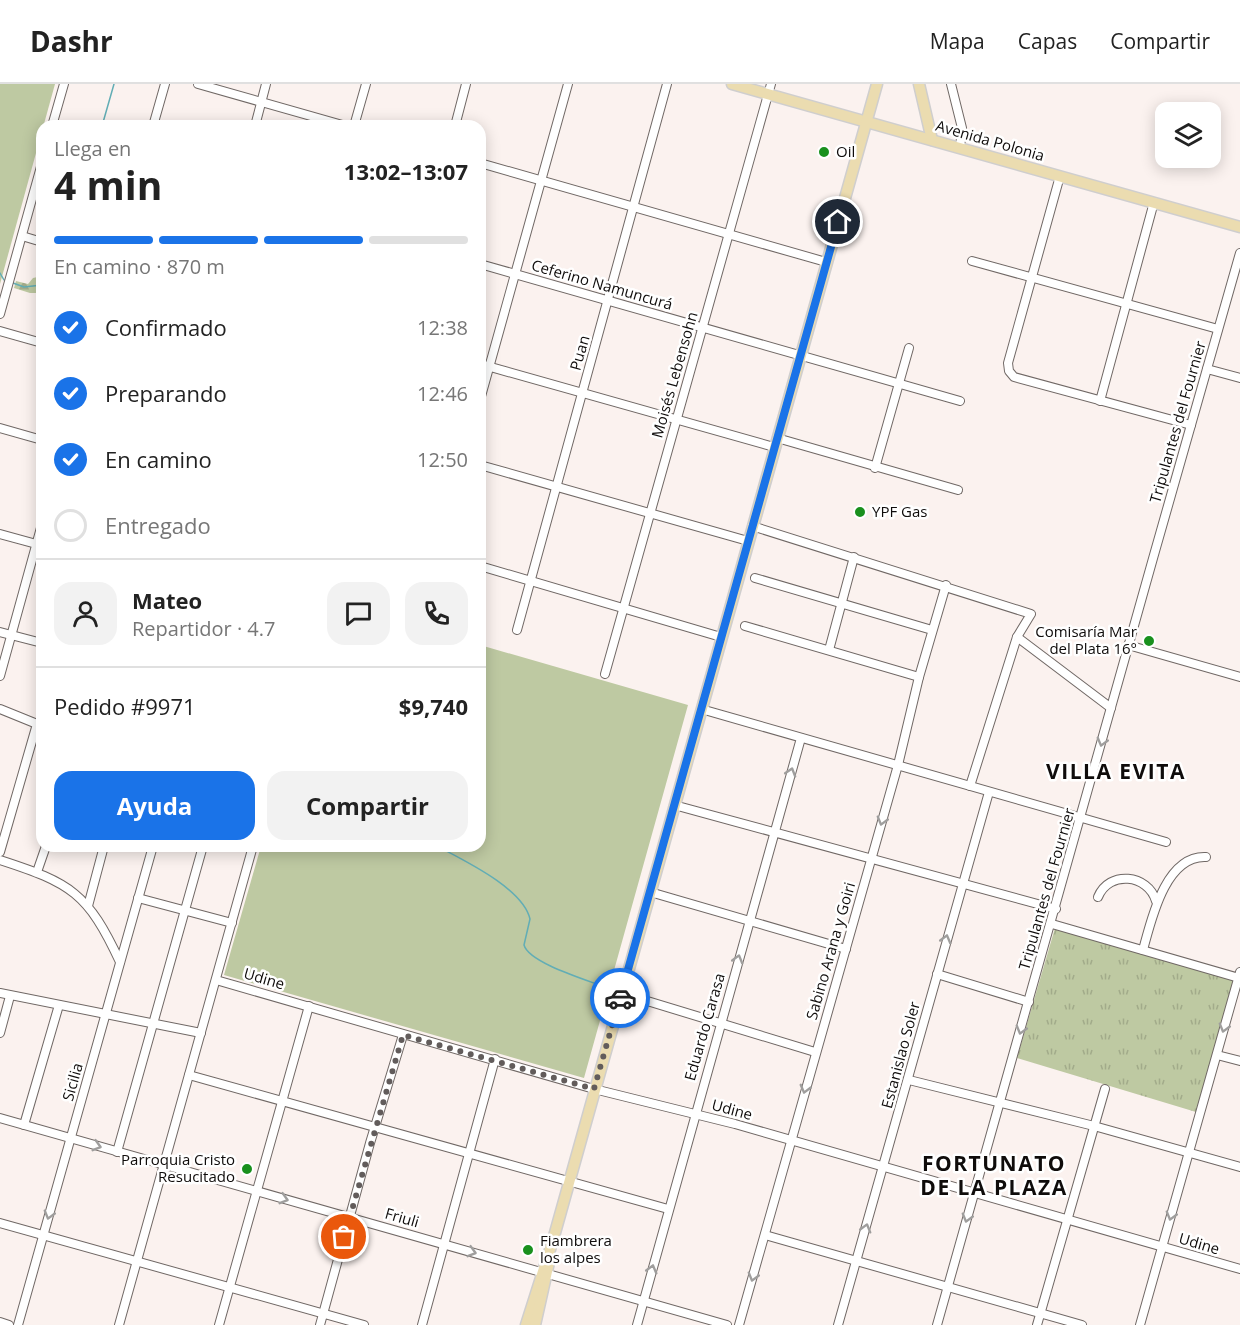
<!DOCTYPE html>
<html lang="es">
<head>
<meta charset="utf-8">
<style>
  :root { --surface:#fff; --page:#f2f2f2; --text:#222; --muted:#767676; --line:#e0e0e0; --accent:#1a73e8 }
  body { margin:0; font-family:"Open Sans",sans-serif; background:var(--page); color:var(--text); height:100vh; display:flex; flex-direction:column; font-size:22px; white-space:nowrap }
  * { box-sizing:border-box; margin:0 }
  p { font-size:20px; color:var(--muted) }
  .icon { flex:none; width:33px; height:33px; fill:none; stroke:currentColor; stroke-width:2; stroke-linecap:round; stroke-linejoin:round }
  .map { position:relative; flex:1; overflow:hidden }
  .drawer { position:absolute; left:36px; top:36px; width:450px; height:732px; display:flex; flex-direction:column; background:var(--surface); border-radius:18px; box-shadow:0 3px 15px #0003 }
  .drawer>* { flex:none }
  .buttons { position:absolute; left:1155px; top:18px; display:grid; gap:12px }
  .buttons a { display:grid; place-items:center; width:66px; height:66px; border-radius:12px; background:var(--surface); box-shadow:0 3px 15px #0003; font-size:30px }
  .pin { position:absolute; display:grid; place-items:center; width:51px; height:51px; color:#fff; margin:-26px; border:3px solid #fff; border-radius:50%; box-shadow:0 2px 6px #0007 }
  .courier { position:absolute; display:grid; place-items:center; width:60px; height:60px; margin:-30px; border:4px solid #1a73e8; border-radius:50%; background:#fff; color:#222; box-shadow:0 2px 8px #0007 }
  .overview em { font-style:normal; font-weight:700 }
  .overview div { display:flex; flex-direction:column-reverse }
  .overview { display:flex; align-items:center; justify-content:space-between; height:102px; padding:0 18px }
  h1 { font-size:39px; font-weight:700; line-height:45px }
  .bar { display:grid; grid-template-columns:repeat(4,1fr); gap:9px 6px; align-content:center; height:72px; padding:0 18px }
  .bar i { height:8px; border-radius:4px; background:var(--line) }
  .bar .selected { background:var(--accent) }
  .bar p { grid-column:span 4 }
  .line { display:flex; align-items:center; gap:15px; padding:0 18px; border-top:2px solid var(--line) }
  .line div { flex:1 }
  .round { display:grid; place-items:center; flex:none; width:63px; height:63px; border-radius:18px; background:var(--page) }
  ol { padding:0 18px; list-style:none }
  li { display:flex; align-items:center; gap:18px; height:66px }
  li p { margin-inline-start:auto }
  li .icon { padding:6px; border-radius:50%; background:var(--accent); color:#fff; stroke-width:4 }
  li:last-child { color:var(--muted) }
  li i { width:33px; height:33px; border:3px solid var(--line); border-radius:50% }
  .primary-button { display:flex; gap:12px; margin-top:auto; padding:12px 18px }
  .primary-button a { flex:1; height:69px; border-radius:18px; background:var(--accent); color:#fff; font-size:24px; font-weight:700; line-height:69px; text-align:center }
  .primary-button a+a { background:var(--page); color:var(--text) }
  header { display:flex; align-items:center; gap:36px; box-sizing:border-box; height:84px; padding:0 30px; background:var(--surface); border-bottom:2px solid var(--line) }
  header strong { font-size:28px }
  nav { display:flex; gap:33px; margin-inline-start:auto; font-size:21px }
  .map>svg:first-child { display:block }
  .grass { fill:#bec9a2 }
  .forest { fill:url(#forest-firs) }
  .park { fill:url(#park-tufts) }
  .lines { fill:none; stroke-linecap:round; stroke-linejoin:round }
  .stream { stroke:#62adb5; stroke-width:1.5 }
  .minor-casing { stroke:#706865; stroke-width:10 }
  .major-casing { stroke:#cfcece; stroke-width:13 }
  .minor { stroke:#fff; stroke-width:8 }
  .major { stroke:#ebdcb0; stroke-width:10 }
  .oneway { stroke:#9f9e9d }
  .done { stroke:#625c5b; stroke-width:6; stroke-dasharray:0 10.8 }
  .route { stroke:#1a73e8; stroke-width:8 }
  .poi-dot { fill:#19901d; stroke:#fff; stroke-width:2 }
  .labels { text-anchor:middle; stroke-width:5; stroke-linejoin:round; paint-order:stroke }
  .street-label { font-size:15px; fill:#0f0c0b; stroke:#fff }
  .poi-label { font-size:15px; fill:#0f0c0b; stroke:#fff; text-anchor:start }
  .district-label { font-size:21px; font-weight:bold; letter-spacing:1.5px; fill:#0f0c0b; stroke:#fff }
</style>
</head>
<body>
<header>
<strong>Dashr</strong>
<nav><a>Mapa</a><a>Capas</a><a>Compartir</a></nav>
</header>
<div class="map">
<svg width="1240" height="1241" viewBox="0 0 1240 1241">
  <defs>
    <pattern id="forest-firs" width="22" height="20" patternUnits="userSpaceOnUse" patternTransform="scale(1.5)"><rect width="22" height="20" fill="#bec9a2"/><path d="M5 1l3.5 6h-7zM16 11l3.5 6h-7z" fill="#a2ab8a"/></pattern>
    <pattern id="park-tufts" width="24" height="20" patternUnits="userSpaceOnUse" patternTransform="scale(1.5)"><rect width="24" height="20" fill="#bec9a2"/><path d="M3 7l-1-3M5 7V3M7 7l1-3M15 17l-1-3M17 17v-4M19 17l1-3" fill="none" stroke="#a2ab8a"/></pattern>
  </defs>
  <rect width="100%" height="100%" fill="#fbf2ef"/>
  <g class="grass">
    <path d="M0 0H55L0 200Z"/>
    <path d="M480 561 688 621 584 994 224 891 261 762H480Z"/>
  </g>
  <path class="forest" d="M42 192V209H30L14 204 16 197 28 200 33 194Z"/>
  <path class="park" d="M1055 844 1235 896 1196 1028 1017 974Z"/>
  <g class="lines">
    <g class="stream">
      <path d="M102 42 114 0"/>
      <path d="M0 189 4 196"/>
      <path d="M13 199 24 203 42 201"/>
      <path d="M437 762C463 776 523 804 530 835L524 861C529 879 587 896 605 903"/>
    </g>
    <g class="minor-casing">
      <g id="minor">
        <path d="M198 0 346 42"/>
        <path d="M951 0 962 44 960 64"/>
        <path d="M52 42 64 0"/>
        <path d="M153 42 165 0"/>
        <path d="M255 42 266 0"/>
        <path d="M354 42 366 0"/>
        <path d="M455 42 466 0"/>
        <path d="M480 79 826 178"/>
        <path d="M1060 92 1008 279 1009 287 1014 293 1191 341"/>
        <path d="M22 152 42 158"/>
        <path d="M972 177 1218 245"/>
        <path d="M480 180 960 317"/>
        <path d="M0 230 42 79"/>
        <path d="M0 247 42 259"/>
        <path d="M480 280 774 363"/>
        <path d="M1207 285 1240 294"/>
        <path d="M480 316 568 0"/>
        <path d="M1100 317 1154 118"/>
        <path d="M0 344 42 356"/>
        <path d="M777 354 958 406"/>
        <path d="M480 381 748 457"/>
        <path d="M875 384 909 264"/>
        <path d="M752 442 1031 530 1017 553 970 702"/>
        <path d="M0 450 40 461"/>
        <path d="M480 482 721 553"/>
        <path d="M755 494 932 546"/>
        <path d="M745 542 919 593"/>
        <path d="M517 546 667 0"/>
        <path d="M0 548 42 559"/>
        <path d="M1017 553 1111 624"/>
        <path d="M1128 561 1240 593"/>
        <path d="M829 566 854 473"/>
        <path d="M605 590 771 0"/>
        <path d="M0 592 42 440"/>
        <path d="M0 625 42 642"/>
        <path d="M701 625 1166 758"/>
        <path d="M674 721 1056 825"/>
        <path d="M0 768 37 640"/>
        <path d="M0 776C71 799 88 809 120 878"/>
        <path d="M37 788 46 762"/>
        <path d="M650 808 846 865"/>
        <path d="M1098 813C1109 786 1148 790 1156 817"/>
        <path d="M138 814 232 839"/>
        <path d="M88 822 104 762"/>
        <path d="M1052 840 1239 894"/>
        <path d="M1143 866C1151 837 1165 771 1206 773"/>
        <path d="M937 890 1029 918"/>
        <path d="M216 896 594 1005 735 1040 1240 1185"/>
        <path d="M0 909 201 949"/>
        <path d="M621 909 815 968"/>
        <path d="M0 949 10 912"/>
        <path d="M1217 971 1240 977"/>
        <path d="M189 991 668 1125"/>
        <path d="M909 996 1094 1042 1240 1083"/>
        <path d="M0 1034 727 1241"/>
        <path d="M24 1041 59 921"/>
        <path d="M117 1068 203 762"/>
        <path d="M0 1139 364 1241"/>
        <path d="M765 1151 1082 1241"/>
        <path d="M0 1238 9 1241"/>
        <path d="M18 1241 153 762"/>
        <path d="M119 1241 253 762"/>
        <path d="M219 1241 309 922"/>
        <path d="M320 1241 370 1059 403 951"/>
        <path d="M422 1241 495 975"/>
        <path d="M637 1241 801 654"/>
        <path d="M739 1241 898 681 919 593 946 501"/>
        <path d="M838 1241 989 708"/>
        <path d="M937 1241C1037 883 1138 526 1240 169"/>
        <path d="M1037 1241 1105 1005"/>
        <path d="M1140 1241 1240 888"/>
      </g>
    </g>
    <g class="major-casing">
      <g id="major">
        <path d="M732 0 1240 143"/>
        <path d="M919 0 932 56"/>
        <path d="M526 1241 553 1156 877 0"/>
        <path d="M535 1241 550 1174"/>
      </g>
    </g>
    <use href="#minor" class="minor"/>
    <use href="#major" class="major"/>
  </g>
  <defs><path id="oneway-chevron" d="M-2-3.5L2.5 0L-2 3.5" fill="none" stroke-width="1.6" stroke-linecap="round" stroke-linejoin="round" transform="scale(1.5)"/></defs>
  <g class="oneway">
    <use href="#oneway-chevron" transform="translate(1102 658) rotate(105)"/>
    <use href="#oneway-chevron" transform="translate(791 688) rotate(-73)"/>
    <use href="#oneway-chevron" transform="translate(882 737) rotate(106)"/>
    <use href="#oneway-chevron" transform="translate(946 855) rotate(-75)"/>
    <use href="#oneway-chevron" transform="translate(738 875) rotate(-74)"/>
    <use href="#oneway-chevron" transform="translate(1224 944) rotate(106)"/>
    <use href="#oneway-chevron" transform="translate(1021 946) rotate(106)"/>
    <use href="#oneway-chevron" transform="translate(805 1005) rotate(105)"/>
    <use href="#oneway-chevron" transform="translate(97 1062) rotate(16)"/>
    <use href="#oneway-chevron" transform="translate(284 1115) rotate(16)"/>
    <use href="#oneway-chevron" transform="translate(49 1131) rotate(106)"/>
    <use href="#oneway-chevron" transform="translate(1171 1132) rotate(106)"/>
    <use href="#oneway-chevron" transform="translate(967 1134) rotate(106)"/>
    <use href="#oneway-chevron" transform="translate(866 1144) rotate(-74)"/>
    <use href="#oneway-chevron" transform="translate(472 1168) rotate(16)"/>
    <use href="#oneway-chevron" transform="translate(652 1185) rotate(-75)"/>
    <use href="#oneway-chevron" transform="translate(753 1193) rotate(106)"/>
  </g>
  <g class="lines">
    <path class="done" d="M344 1153 403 951 594 1005 620 914"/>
    <path class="route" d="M620 914 838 138"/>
  </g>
  <g class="poi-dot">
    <circle cx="824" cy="68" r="6"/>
    <circle cx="860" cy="428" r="6"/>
    <circle cx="1149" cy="557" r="6"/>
    <circle cx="247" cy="1085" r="6"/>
    <circle cx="528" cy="1166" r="6"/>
  </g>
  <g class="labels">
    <g class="street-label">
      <text transform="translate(990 57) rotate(16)" y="5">Avenida Polonia</text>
      <text transform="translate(602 201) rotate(16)" y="5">Ceferino Namuncurá</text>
      <text transform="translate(580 269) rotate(-74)" y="5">Puan</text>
      <text transform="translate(675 291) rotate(-74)" y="5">Moisés Lebensohn</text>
      <text transform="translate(1178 338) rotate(-74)" y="5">Tripulantes del Fournier</text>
      <text transform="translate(1047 805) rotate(-74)" y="5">Tripulantes del Fournier</text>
      <text transform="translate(831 867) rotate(-74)" y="5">Sabino Arana y Goiri</text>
      <text transform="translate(264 895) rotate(16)" y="5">Udine</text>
      <text transform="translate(705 943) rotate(-74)" y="5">Eduardo Carasa</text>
      <text transform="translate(901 971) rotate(-75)" y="5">Estanislao Soler</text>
      <text transform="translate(73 998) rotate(-74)" y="5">Sicilia</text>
      <text transform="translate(732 1026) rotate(15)" y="5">Udine</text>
      <text transform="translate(402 1134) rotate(16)" y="5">Friuli</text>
      <text transform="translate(1199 1160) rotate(16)" y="5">Udine</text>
    </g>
    <g class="poi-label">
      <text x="836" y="73">Oil</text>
      <text x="872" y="433">YPF Gas</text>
      <text x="1137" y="553" text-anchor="end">Comisaría Mar<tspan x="1137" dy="17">del Plata 16°</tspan></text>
      <text x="235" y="1081" text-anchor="end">Parroquia Cristo<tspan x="235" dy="17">Resucitado</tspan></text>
      <text x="540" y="1162">Fiambrera<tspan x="540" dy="17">los alpes</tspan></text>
    </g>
    <g class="district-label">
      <text x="1116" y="695">VILLA EVITA</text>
      <text x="994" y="1087">FORTUNATO<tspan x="994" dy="24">DE LA PLAZA</tspan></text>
    </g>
  </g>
</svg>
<div class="buttons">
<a><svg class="icon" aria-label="layers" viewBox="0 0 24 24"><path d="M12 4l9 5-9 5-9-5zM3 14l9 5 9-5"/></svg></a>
</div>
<div class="pin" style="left:344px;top:1153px;background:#ea580c"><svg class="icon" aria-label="bag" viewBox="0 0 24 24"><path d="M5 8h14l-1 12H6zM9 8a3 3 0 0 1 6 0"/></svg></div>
<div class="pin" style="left:838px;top:138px;background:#1f2937"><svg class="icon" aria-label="home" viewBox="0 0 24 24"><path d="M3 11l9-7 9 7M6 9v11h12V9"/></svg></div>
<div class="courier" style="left:620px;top:914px"><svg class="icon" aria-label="car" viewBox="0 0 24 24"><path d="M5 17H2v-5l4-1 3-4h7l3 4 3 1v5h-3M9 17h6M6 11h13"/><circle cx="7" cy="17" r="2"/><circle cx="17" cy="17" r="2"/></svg></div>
<section class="drawer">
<div class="overview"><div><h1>4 min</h1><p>Llega en</p></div><em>13:02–13:07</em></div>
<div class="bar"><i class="selected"></i><i class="selected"></i><i class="selected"></i><i></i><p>En camino · 870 m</p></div>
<ol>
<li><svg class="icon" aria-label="check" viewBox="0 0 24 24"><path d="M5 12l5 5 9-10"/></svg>Confirmado<p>12:38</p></li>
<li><svg class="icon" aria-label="check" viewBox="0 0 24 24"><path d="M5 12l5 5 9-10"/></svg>Preparando<p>12:46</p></li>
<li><svg class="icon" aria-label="check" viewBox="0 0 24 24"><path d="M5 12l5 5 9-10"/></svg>En camino<p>12:50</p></li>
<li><i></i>Entregado</li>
</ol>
<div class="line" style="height:108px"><a class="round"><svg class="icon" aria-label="person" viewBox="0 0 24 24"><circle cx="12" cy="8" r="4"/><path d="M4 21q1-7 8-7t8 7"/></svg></a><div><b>Mateo</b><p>Repartidor · 4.7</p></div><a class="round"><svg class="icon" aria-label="chat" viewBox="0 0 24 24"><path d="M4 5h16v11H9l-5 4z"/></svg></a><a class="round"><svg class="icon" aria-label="phone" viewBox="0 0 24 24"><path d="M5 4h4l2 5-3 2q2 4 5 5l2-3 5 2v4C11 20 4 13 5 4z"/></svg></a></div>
<div class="line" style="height:78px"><div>Pedido #9971</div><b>$9,740</b></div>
<div class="primary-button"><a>Ayuda</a><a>Compartir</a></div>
</section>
</div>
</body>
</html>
